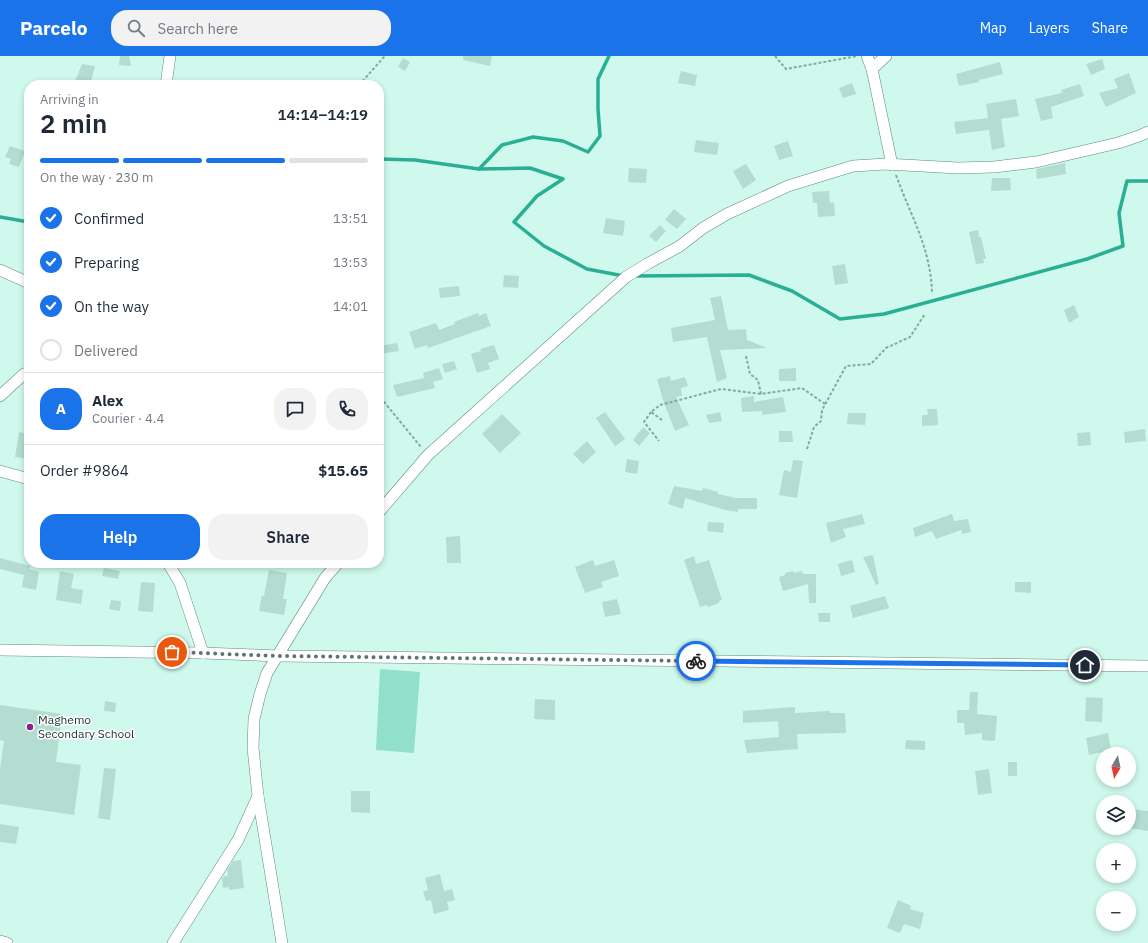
<!DOCTYPE html>
<html lang="en">
<head>
<meta charset="utf-8">
<style>
  :root { --surface:#fff; --page:#f2f2f3; --text:#1f2937; --muted:#747a83; --line:#e0e1e3; --accent:#1a73e8 }
  body { margin:0; font-family:"IBM Plex Sans",sans-serif; background:var(--page); color:var(--text); height:100vh; display:flex; flex-direction:column; font-size:15px; white-space:nowrap }
  * { box-sizing:border-box; margin:0 }
  p { font-size:13px; color:var(--muted) }
  .icon { flex:none; width:22px; height:22px; fill:none; stroke:currentColor; stroke-width:2; stroke-linecap:round; stroke-linejoin:round }
  .map { position:relative; flex:1; overflow:hidden }
  .side { position:absolute; left:24px; top:24px; width:360px; height:488px; display:flex; flex-direction:column; background:var(--surface); border-radius:16px; box-shadow:0 2px 6px #0003 }
  .side>* { flex:none }
  .needle { width:26px; rotate:189deg }
  .buttons { position:absolute; left:1096px; top:691px; display:grid; gap:8px }
  .buttons a { display:grid; place-items:center; width:40px; height:40px; border-radius:50%; background:var(--surface); box-shadow:0 2px 6px #0003; font-size:20px }
  .pin { position:absolute; display:grid; place-items:center; width:34px; height:34px; color:#fff; margin:-17px; border:2px solid #fff; border-radius:50%; box-shadow:0 1px 4px #0007 }
  .courier { position:absolute; display:grid; place-items:center; width:40px; height:40px; margin:-20px; border:3px solid #1a73e8; border-radius:50%; background:#fff; color:#222; box-shadow:0 1px 5px #0007 }
  .headline em { font-style:normal; font-weight:600 }
  .headline div { display:flex; flex-direction:column-reverse }
  .headline { display:flex; align-items:center; justify-content:space-between; height:68px; padding:0 16px }
  h1 { font-size:26px; font-weight:600; line-height:30px }
  .bar { display:grid; grid-template-columns:repeat(4,1fr); gap:6px 4px; align-content:center; height:48px; padding:0 16px }
  .bar i { height:5px; border-radius:3px; background:var(--line) }
  .bar .current { background:var(--accent) }
  .bar p { grid-column:span 4 }
  .line { display:flex; align-items:center; gap:10px; padding:0 16px; border-top:1px solid var(--line) }
  .line div { flex:1 }
  .round { display:grid; place-items:center; flex:none; width:42px; height:42px; border-radius:16px; background:var(--page) }
  ol { padding:0 16px; list-style:none }
  li { display:flex; align-items:center; gap:12px; height:44px }
  li p { margin-inline-start:auto }
  li .icon { padding:4px; border-radius:50%; background:var(--accent); color:#fff; stroke-width:4 }
  li:last-child { color:var(--muted) }
  li i { width:22px; height:22px; border:2px solid var(--line); border-radius:50% }
  .action { display:flex; gap:8px; margin-top:auto; padding:8px 16px }
  .action a { flex:1; height:46px; border-radius:16px; background:var(--accent); color:#fff; font-size:16px; font-weight:600; line-height:46px; text-align:center }
  .action a+a { background:var(--page); color:var(--text) }
  header { display:flex; align-items:center; gap:24px; box-sizing:border-box; height:56px; padding:0 20px; background:var(--accent); color:#fff }
  header strong { font-size:19px }
  nav { display:flex; gap:22px; margin-inline-start:auto; font-size:14px }
  .search { width:280px; height:36px; background:var(--page); display:flex; align-items:center; gap:10px; box-sizing:border-box; padding:0 14px; border-radius:16px; color:var(--muted); font-size:15px }
  .map>svg:first-child { display:block }
  .green { fill:#90e0cb }
  .lines { fill:none; stroke-linecap:round; stroke-linejoin:round }
  .stream { stroke:#29af93; stroke-width:3.5 }
  .building { fill:#b3ddd0 }
  .minor-casing { stroke:#628a7e; stroke-width:12 }
  .path { stroke:#88a89f; stroke-width:2; stroke-dasharray:3 2; stroke-linecap:butt }
  .minor { stroke:#fff; stroke-width:11 }
  .done { stroke:#5c766e; stroke-width:4; stroke-dasharray:0 7.2 }
  .route { stroke:#1a73e8; stroke-width:5 }
  .poi-dot { fill:#86248d; stroke:#fff; stroke-width:1.5 }
  .labels { text-anchor:middle; stroke-width:3; stroke-linejoin:round; paint-order:stroke }
  .poi-label { font-size:12px; fill:#1e2f2a; stroke:#fff; text-anchor:start }
</style>
</head>
<body>
<header>
<strong>Parcelo</strong>
<div class="search"><svg class="icon" aria-label="search" viewBox="0 0 24 24"><circle cx="10" cy="10" r="6"/><path d="M15 15l6 6"/></svg>Search here</div>
<nav><a>Map</a><a>Layers</a><a>Share</a></nav>
</header>
<div class="map">
<svg width="1148" height="887" viewBox="0 0 1148 887">
  <rect width="100%" height="100%" fill="#cff9ed"/>
  <path class="green" d="M380 613 420 616 414 697 376 694Z"/>
  <g class="lines">
    <g class="stream">
      <path d="M379 103 415 104 479 113 530 112 563 123 537 140 514 166 544 190 587 213 624 220"/>
      <path d="M479 113 502 89 533 81 563 85 588 96 600 80 598 53V23L609 0"/>
      <path d="M0 161 29 166"/>
      <path d="M634 220 749 219 792 235 840 263 884 258 1087 203 1123 190 1119 157 1127 125H1148"/>
    </g>
  </g>
  <g class="building">
    <path d="M120 0H129L131 10 119 9Z"/>
    <path d="M463 0H492L490 10 463 4Z"/>
    <path d="M403 2 410 6 405 15 398 11Z"/>
    <path d="M1102 3 1105 13 1091 19 1086 8Z"/>
    <path d="M1000 6 1003 18 979 24V26L959 30 956 18Z"/>
    <path d="M82 8 95 10 90 29 75 25Z"/>
    <path d="M681 15 697 19 695 30 678 27Z"/>
    <path d="M1129 17 1136 37 1106 51 1099 37 1118 32 1114 23Z"/>
    <path d="M852 27 856 38 843 42 839 32Z"/>
    <path d="M1080 28 1084 40 1051 51 1053 62 1041 65 1035 43 1062 37 1061 34Z"/>
    <path d="M1016 43 1019 60 1001 63 1005 91 992 94 989 74 956 78 954 66 988 62 986 48Z"/>
    <path d="M696 84 719 87 717 99 694 96Z"/>
    <path d="M788 85 793 100 779 104 774 90Z"/>
    <path d="M10 90 25 95 19 111 9 108 11 103 5 101Z"/>
    <path d="M1065 107 1066 118 1037 123 1036 113Z"/>
    <path d="M746 108 756 124 743 133 733 115Z"/>
    <path d="M629 112 647 113 646 127 628 126Z"/>
    <path d="M992 122H1010L1011 134 991 135Z"/>
    <path d="M829 135 830 147 834 146 835 160 818 161 817 147H813L812 136Z"/>
    <path d="M674 153 686 163 677 173 665 164Z"/>
    <path d="M606 162 625 165 623 180 603 177Z"/>
    <path d="M660 169 666 175 656 186 649 180Z"/>
    <path d="M978 174 979 181H981L986 203H983L984 207 976 208 969 176Z"/>
    <path d="M845 208 848 227 835 229 832 210Z"/>
    <path d="M504 219 519 220 518 232 503 231Z"/>
    <path d="M459 230 460 240 440 242 439 232Z"/>
    <path d="M721 240 728 274 746 273 747 284 767 292 720 294 727 322 717 326 707 281 673 286 671 272 715 264 710 242Z"/>
    <path d="M1074 249 1079 261 1069 267 1064 254Z"/>
    <path d="M478 257 479 260 486 257 491 270 428 292 427 289 415 293 409 276 436 267 439 274 455 268 454 266Z"/>
    <path d="M397 287 399 295 379 298V290Z"/>
    <path d="M494 289 499 303 488 307 490 313 477 317 471 298 481 295 480 293Z"/>
    <path d="M454 305 457 313 445 317 442 308Z"/>
    <path d="M439 312 443 323 433 326 435 332 397 341 393 329 424 322 423 317Z"/>
    <path d="M796 312V325H779V313Z"/>
    <path d="M670 320 671 325 685 321 688 330 681 332 682 340 676 341 689 369 675 375 663 344 657 323Z"/>
    <path d="M754 340V346L783 341 786 356 762 359V355L742 356 741 342Z"/>
    <path d="M927 353H937L938 369 922 370V359H928Z"/>
    <path d="M605 356 625 383 615 390 596 362Z"/>
    <path d="M720 356 722 365 709 367 706 359Z"/>
    <path d="M848 357H866L865 369 847 368Z"/>
    <path d="M502 358 521 377 500 397 482 378Z"/>
    <path d="M643 371 650 377 639 390 633 384Z"/>
    <path d="M1145 373 1146 385 1125 387 1124 376Z"/>
    <path d="M779 375H792L793 386H779Z"/>
    <path d="M19 376 29 378V403L15 401Z"/>
    <path d="M1090 376 1091 389 1078 390 1077 377Z"/>
    <path d="M587 385 596 396 583 408 573 398Z"/>
    <path d="M627 403 639 405 637 418 625 416Z"/>
    <path d="M793 404 803 405 797 442 779 439 784 414 791 416Z"/>
    <path d="M674 430 702 435 703 432 718 436V438L736 442H757V453H738V456L725 454 685 442 683 453 668 448Z"/>
    <path d="M862 458 865 468 843 473 846 481 831 487 826 467Z"/>
    <path d="M952 458 954 465 968 463 971 476 962 478 961 474 936 483 932 475 915 481 913 472Z"/>
    <path d="M708 466 724 467 723 477 707 475Z"/>
    <path d="M460 480 461 507H447L446 481Z"/>
    <path d="M873 499 879 528 876 529 863 501Z"/>
    <path d="M694 500 696 508 709 504 722 544 719 545V547L708 551 707 549 700 551 684 504Z"/>
    <path d="M0 502 30 510 29 513 39 516 36 534 22 531 24 519 0 513Z"/>
    <path d="M593 504 595 510 614 504 619 520 601 526 603 531 585 537 575 511Z"/>
    <path d="M852 504 855 516 841 520 838 508Z"/>
    <path d="M104 512 120 515 118 523 102 520Z"/>
    <path d="M269 514 287 517 283 543H287L284 559 259 555 262 539 264 540Z"/>
    <path d="M60 515 74 518 71 532 83 534 81 548 56 544Z"/>
    <path d="M793 515 794 517 802 515 803 518H816V547H809L808 528 783 535 779 521 785 519V517Z"/>
    <path d="M141 526 155 527 153 556 138 555Z"/>
    <path d="M1015 526H1031V537L1015 536Z"/>
    <path d="M885 540 889 552 853 562 850 550Z"/>
    <path d="M617 543 621 558 605 561 602 546Z"/>
    <path d="M111 544 121 545 120 555 109 553Z"/>
    <path d="M818 557H830V566H819Z"/>
    <path d="M970 636H978L977 658 997 660 995 685 982 684V677L965 679 964 667H957V654H969Z"/>
    <path d="M1086 641 1103 642 1102 666 1085 665Z"/>
    <path d="M535 643 555 644V664L534 663Z"/>
    <path d="M105 645 116 647 115 656 104 655Z"/>
    <path d="M0 649 62 658 56 706 81 709 74 759 0 748V712L4 685 0 684Z"/>
    <path d="M795 651V657L830 655V657H845L846 677 797 678 798 693 747 697 744 684 779 681 778 665 743 667V655Z"/>
    <path d="M1108 677 1111 694 1089 699 1086 682Z"/>
    <path d="M906 684 925 685V694L905 693Z"/>
    <rect x="1008" y="706" width="9" height="14"/>
    <path d="M104 712 116 713 110 764 98 762Z"/>
    <path d="M989 713 992 737 978 739 975 715Z"/>
    <path d="M351 735H370V757L351 756Z"/>
    <path d="M1131 753 1148 755V775L1129 772Z"/>
    <path d="M0 768 19 771 16 788 0 786Z"/>
    <path d="M241 804 244 832 229 834V831L223 832 222 823 224 820H228L227 814 233 805Z"/>
    <path d="M440 818 444 835 452 833 455 844 447 846 449 854 434 858 431 844 426 845 423 836 428 834 425 822Z"/>
    <path d="M898 844 911 850 910 853 924 857 920 873 904 868 900 877 887 872Z"/>
  </g>
  <g class="lines">
    <g class="minor-casing">
      <g id="minor">
        <path d="M867 0 872 13"/>
        <path d="M886 0 872 13 892 109"/>
        <path d="M166 29 170 0"/>
        <path d="M0 214 29 227"/>
        <path d="M0 340 24 318 29 316"/>
        <path d="M0 415 29 423"/>
        <path d="M379 456 428 399 626 221 647 208 680 190 703 172 727 158 788 130 853 110 886 108 958 112 994 111 1036 106 1118 87 1139 80 1148 76"/>
        <path d="M168 507 180 527 203 597"/>
        <path d="M0 594 203 597 279 600 1148 610"/>
        <path d="M0 885 7 887"/>
        <path d="M173 887 238 784 258 740"/>
        <path d="M282 887 258 740 253 692 254 663 260 638 267 617 325 522 338 507"/>
      </g>
    </g>
    <g class="path">
      <path d="M775 0 786 13 857 0"/>
      <path d="M359 29 385 0"/>
      <path d="M896 119C911 161 931 192 932 238"/>
      <path d="M746 300 750 318 758 324 761 338"/>
      <path d="M379 332 380 341 421 391"/>
      <path d="M651 356 644 366 659 385"/>
      <path d="M662 364 651 356 660 349 721 333 761 338 802 332 825 348"/>
      <path d="M807 393 814 371 821 365 822 354 846 310 871 308 886 292 910 281 925 258"/>
    </g>
    <use href="#minor" class="minor"/>
  </g>
  <g class="lines">
    <path class="done" d="M172 596 279 600 696 605"/>
    <path class="route" d="M696 605 1085 609"/>
  </g>
  <circle class="poi-dot" cx="30" cy="671" r="4"/>
  <g class="labels">
    <g class="poi-label">
      <text x="38" y="668">Maghemo<tspan x="38" dy="14">Secondary School</tspan></text>
    </g>
  </g>
</svg>
<div class="buttons">
<a><svg class="needle" viewBox="-14 -14 28 28"><path d="M0-13l5 13h-10z" fill="#e53935"/><path d="M0 13l5-13h-10z" fill="#747a83"/></svg></a>
<a><svg class="icon" aria-label="layers" viewBox="0 0 24 24"><path d="M12 4l9 5-9 5-9-5zM3 14l9 5 9-5"/></svg></a>
<a>+</a>
<a>−</a>
</div>
<div class="pin" style="left:172px;top:596px;background:#ea580c"><svg class="icon" aria-label="bag" viewBox="0 0 24 24"><path d="M5 8h14l-1 12H6zM9 8a3 3 0 0 1 6 0"/></svg></div>
<div class="pin" style="left:1085px;top:609px;background:#1f2937"><svg class="icon" aria-label="home" viewBox="0 0 24 24"><path d="M3 11l9-7 9 7M6 9v11h12V9"/></svg></div>
<div class="courier" style="left:696px;top:605px"><svg class="icon" aria-label="bike" viewBox="0 0 24 24"><circle cx="6" cy="16" r="4"/><circle cx="18" cy="16" r="4"/><path d="M6 16l4-8h5l3 8M10 8l3 8H6M13 5h3"/></svg></div>
<section class="side">
<div class="headline"><div><h1>2 min</h1><p>Arriving in</p></div><em>14:14–14:19</em></div>
<div class="bar"><i class="current"></i><i class="current"></i><i class="current"></i><i></i><p>On the way · 230 m</p></div>
<ol>
<li><svg class="icon" aria-label="check" viewBox="0 0 24 24"><path d="M5 12l5 5 9-10"/></svg>Confirmed<p>13:51</p></li>
<li><svg class="icon" aria-label="check" viewBox="0 0 24 24"><path d="M5 12l5 5 9-10"/></svg>Preparing<p>13:53</p></li>
<li><svg class="icon" aria-label="check" viewBox="0 0 24 24"><path d="M5 12l5 5 9-10"/></svg>On the way<p>14:01</p></li>
<li><i></i>Delivered</li>
</ol>
<div class="line" style="height:72px"><b class="round" style="background:var(--accent);color:#fff">A</b><div><b>Alex</b><p>Courier · 4.4</p></div><a class="round"><svg class="icon" aria-label="chat" viewBox="0 0 24 24"><path d="M4 5h16v11H9l-5 4z"/></svg></a><a class="round"><svg class="icon" aria-label="phone" viewBox="0 0 24 24"><path d="M5 4h4l2 5-3 2q2 4 5 5l2-3 5 2v4C11 20 4 13 5 4z"/></svg></a></div>
<div class="line" style="height:52px"><div>Order #9864</div><b>$15.65</b></div>
<div class="action"><a>Help</a><a>Share</a></div>
</section>
</div>
</body>
</html>
